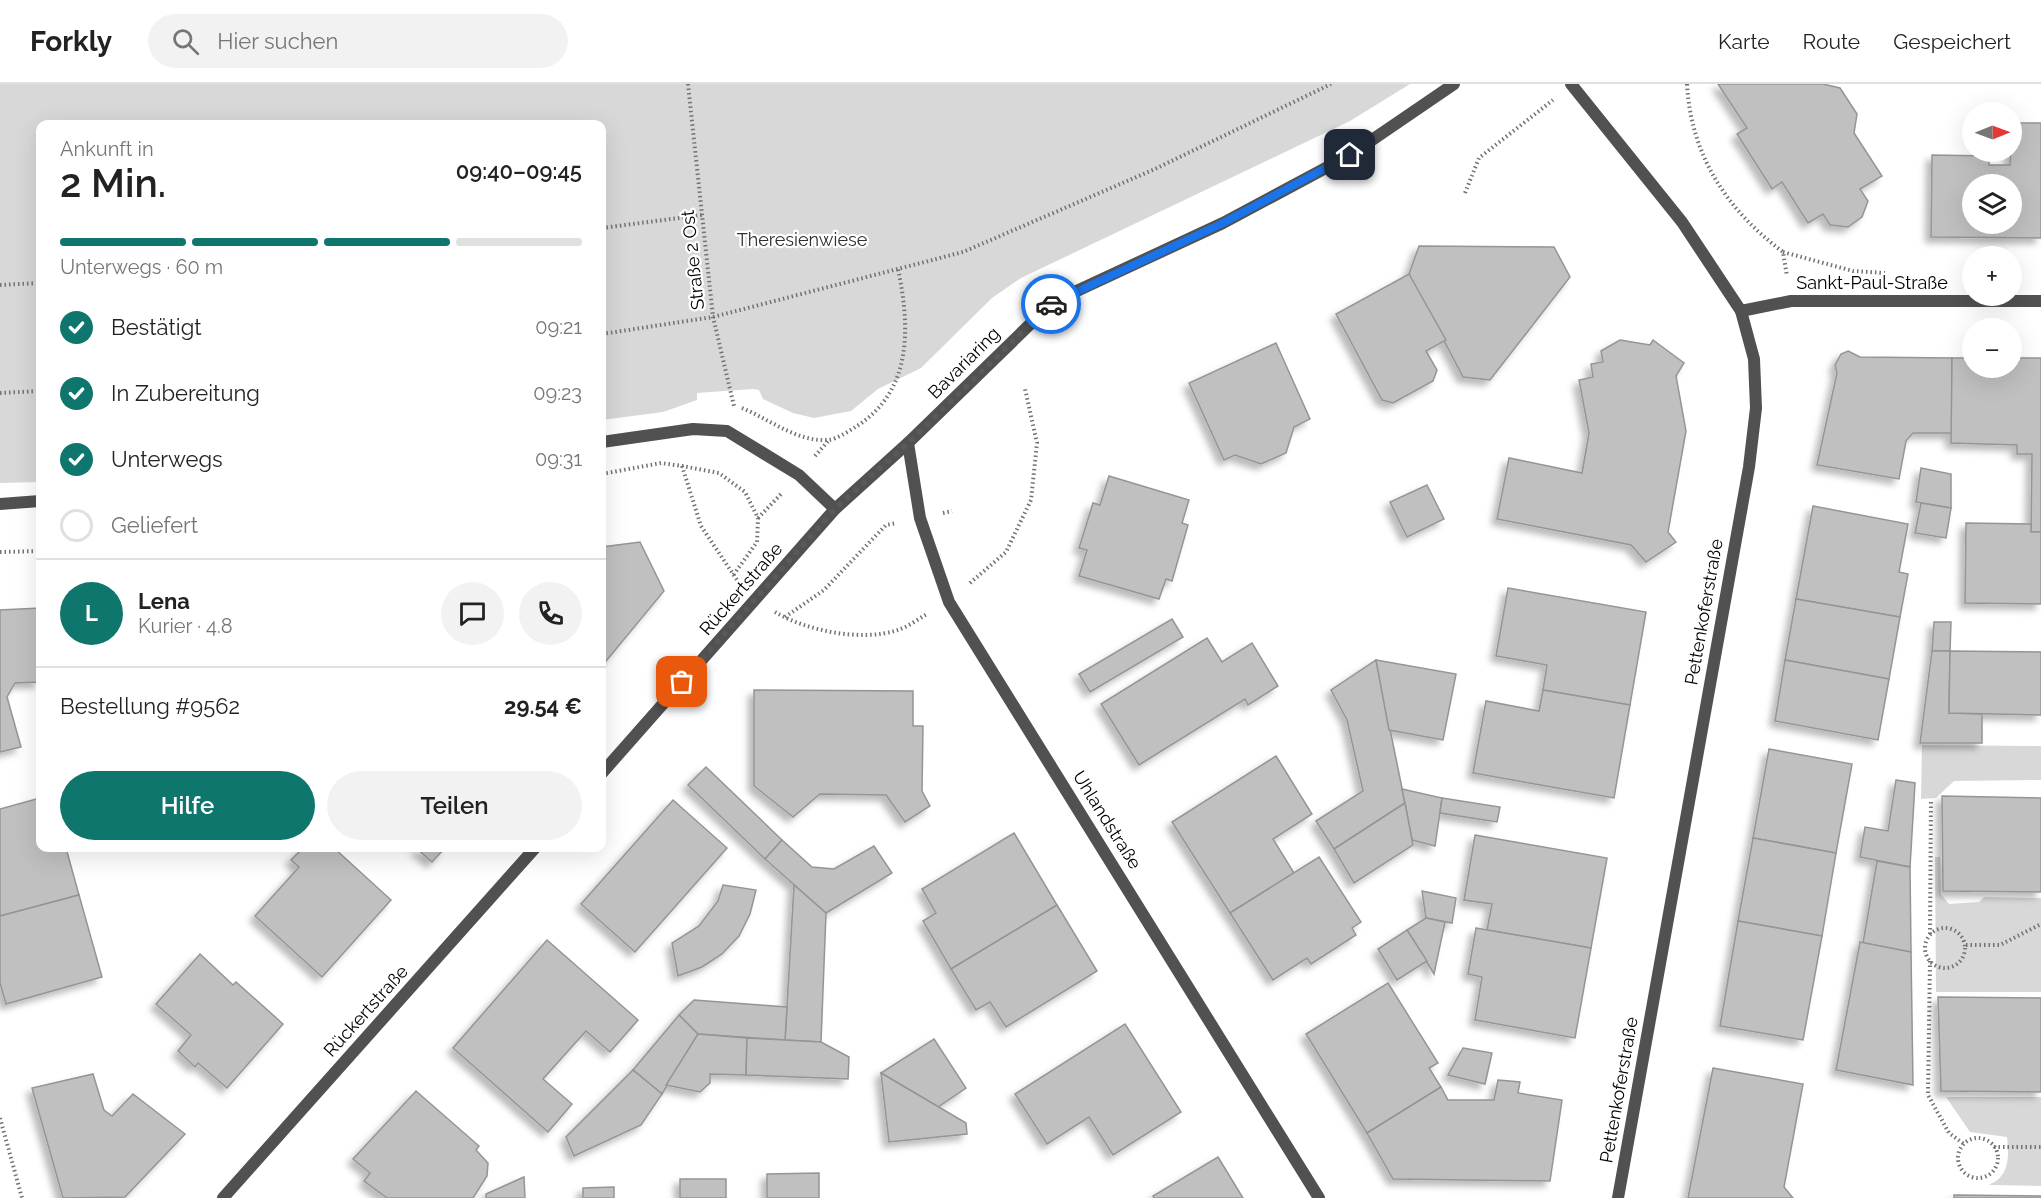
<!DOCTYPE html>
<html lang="de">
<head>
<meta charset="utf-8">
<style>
  :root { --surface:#fff; --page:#f2f2f2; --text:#222; --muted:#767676; --line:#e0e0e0; --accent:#0f766e }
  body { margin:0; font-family:Raleway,sans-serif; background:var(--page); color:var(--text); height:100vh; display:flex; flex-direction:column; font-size:22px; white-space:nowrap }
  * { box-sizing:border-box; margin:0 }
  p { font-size:20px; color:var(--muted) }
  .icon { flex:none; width:33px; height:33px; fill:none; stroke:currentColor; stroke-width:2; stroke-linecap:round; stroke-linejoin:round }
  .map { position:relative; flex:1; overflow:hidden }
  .sheet { position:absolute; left:36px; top:36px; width:570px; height:732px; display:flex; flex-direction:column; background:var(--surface); border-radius:12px; box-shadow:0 6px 24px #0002 }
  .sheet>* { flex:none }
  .needle { width:39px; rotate:89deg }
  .fabs { position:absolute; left:1962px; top:18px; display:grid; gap:12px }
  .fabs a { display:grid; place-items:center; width:60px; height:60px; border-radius:50%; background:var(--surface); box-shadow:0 6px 24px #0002; font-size:30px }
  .pin { position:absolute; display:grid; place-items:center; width:51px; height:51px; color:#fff; margin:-26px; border-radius:12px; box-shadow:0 3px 9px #0006 }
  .courier { position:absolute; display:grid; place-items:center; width:60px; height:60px; margin:-30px; border:4px solid #1a73e8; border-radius:50%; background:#fff; color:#222; box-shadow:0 2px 8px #0007 }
  .headline em { font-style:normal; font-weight:600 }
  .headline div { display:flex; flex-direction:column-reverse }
  .headline { display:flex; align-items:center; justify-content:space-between; height:102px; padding:0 24px }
  h1 { font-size:39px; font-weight:600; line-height:45px }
  .bar { display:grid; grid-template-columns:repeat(4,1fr); gap:9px 6px; align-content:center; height:72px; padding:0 24px }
  .bar i { height:8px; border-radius:4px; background:var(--line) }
  .bar .on { background:var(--accent) }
  .bar p { grid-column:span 4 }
  .line { display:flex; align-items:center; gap:15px; padding:0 24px; border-top:2px solid var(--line) }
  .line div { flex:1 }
  .round { display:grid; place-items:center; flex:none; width:63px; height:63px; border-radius:32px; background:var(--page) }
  ol { padding:0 24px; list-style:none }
  li { display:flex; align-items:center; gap:18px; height:66px }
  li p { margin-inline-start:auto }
  li .icon { padding:6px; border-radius:50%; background:var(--accent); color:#fff; stroke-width:4 }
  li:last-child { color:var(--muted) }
  li i { width:33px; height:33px; border:3px solid var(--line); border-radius:50% }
  .button { display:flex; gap:12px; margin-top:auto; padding:12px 24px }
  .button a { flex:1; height:69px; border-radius:36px; background:var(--accent); color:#fff; font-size:24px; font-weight:600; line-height:69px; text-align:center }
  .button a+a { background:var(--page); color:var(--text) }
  header { display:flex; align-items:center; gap:36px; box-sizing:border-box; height:84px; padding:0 30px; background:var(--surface); border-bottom:2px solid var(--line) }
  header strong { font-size:28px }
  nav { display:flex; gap:33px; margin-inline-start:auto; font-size:21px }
  .search { width:420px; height:54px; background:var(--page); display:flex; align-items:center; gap:15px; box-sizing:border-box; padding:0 21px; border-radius:33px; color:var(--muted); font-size:22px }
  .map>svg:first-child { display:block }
  .green { fill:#d8d8d8 }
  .building { fill:#c0c0c0; stroke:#959595; stroke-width:1.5; fill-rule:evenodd; filter:url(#shadow) }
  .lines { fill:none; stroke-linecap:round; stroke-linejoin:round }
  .path { stroke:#737373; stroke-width:4; stroke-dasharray:1.5 3; stroke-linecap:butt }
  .minor { stroke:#515151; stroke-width:12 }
  .tertiary { stroke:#515151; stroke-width:12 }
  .done { stroke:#595959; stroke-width:6; stroke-dasharray:0 10.8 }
  .route { stroke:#1a73e8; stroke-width:8 }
  .labels { text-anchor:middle; stroke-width:4.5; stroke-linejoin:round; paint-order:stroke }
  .park-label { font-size:18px; fill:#2f2f2f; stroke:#fff }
  .street-label { font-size:18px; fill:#000; stroke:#fff }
</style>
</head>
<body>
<header>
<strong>Forkly</strong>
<div class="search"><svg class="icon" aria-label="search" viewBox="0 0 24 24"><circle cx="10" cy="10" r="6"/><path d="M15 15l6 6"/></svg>Hier suchen</div>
<nav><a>Karte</a><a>Route</a><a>Gespeichert</a></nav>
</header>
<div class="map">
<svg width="2041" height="1114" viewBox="0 0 2041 1114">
  <defs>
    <filter id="shadow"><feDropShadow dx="-5.5" dy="5.5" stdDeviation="3" flood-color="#0004"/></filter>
  </defs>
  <rect width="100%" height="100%" fill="#fff"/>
  <g class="green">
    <path d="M0 0H1410L1350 37 1021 194 992 214 921 284 878 305 851 327 814 334 793 329 763 315 759 306 753 305 697 309V316L663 328 602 336V40H40V398L0 399Z"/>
    <path d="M1922 661 2041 662V696L1954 697 1936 714 1921 715Z"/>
    <path d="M1935 773H1940L1941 810 1949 820 1979 818 1984 813 2041 814V908H1936Z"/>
    <path d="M1946 1013H2041V1102L1989 1101C2010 1092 2009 1072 2007 1053L1970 1048Z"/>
  </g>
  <g class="building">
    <path d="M1718 0H1823L1840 4 1857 30 1854 49 1882 92 1860 105 1868 117 1862 133 1848 143 1830 141 1823 130 1808 139 1782 98 1772 105 1737 50 1747 44Z"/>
    <path d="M2012 39H2041V154L1931 153 1932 71 1989 72V81H2010ZM1972 100H2012V140H1972Z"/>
    <path d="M1419 162 1554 163 1570 193 1490 296 1463 293 1409 190Z"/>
    <path d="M1409 190 1446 256 1426 267 1437 286 1433 297 1393 319 1382 316 1336 230Z"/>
    <path d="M1620 256 1650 261 1653 256 1684 279 1676 292 1686 347 1668 448 1676 458 1646 478 1631 461 1497 435 1509 374 1582 389 1589 349 1579 296 1593 293 1591 280 1603 278 1601 267Z"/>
    <path d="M1276 259 1310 335 1294 343 1286 369 1261 380 1235 371 1224 376 1189 299Z"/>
    <path d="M1848 267 1860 273 1952 274V349H1913L1906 357 1899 395 1817 381 1837 289 1835 281 1841 270Z"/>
    <path d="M1952 274H1972V284H2012V274H2041V448H2031L2032 370H2017V361L1951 359Z"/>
    <path d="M1921 384 1951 390V424L1916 418Z"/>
    <path d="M1109 392 1189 416 1182 439 1188 441 1172 497 1166 495 1159 515 1079 492 1087 466 1079 464 1093 419 1100 421Z"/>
    <path d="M1427 401 1444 435 1407 453 1390 418Z"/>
    <path d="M1921 419 1951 424 1946 454 1915 449Z"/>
    <path d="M1813 422 1908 440 1899 488 1908 490 1900 533 1796 515Z"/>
    <path d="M1966 439 2031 440V448H2041V520L1965 519Z"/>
    <path d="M640 458 664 507 602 582V463Z"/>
    <path d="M1508 504 1646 528 1630 621 1543 606 1547 581 1496 572Z"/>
    <path d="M1796 515 1900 533 1889 595 1785 576Z"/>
    <path d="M40 524V598L15 599 7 613 21 663 0 668V526Z"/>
    <path d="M1172 535 1183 553 1090 608 1079 590Z"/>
    <path d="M1934 538H1951L1950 567H1932Z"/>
    <path d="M1207 554 1222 578 1252 559 1278 602 1248 621 1245 615 1139 681 1101 620Z"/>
    <path d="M1932 567H1950L1949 629 1982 630V659H1920Z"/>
    <path d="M1950 567 2041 568V631L1949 629Z"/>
    <path d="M1376 576 1405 719 1334 765 1316 737 1363 707 1347 636 1331 606Z"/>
    <path d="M1376 576 1456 590 1443 656 1389 646Z"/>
    <path d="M1785 576 1889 595 1878 656 1775 637Z"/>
    <path d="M754 606 913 607V642H923L922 707 930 722 905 738 886 711 820 710 793 733 754 702Z"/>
    <path d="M1543 606 1630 621 1614 714 1473 689 1486 617 1539 627Z"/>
    <path d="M1769 665 1852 680 1836 769 1753 754Z"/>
    <path d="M1276 672 1312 730 1273 755 1294 789 1230 829 1172 738Z"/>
    <path d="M706 683 782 756 765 775 688 701Z"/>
    <path d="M1896 696 1915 699 1910 783 1860 773 1865 743 1888 747Z"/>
    <path d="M1402 705 1442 714 1435 762 1412 756Z"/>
    <path d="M1942 712 2041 714V808L1943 807Z"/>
    <path d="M40 714V764H66L79 811 0 832V725Z"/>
    <path d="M1442 714 1500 723 1497 738 1440 729Z"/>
    <path d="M673 716 727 764 635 868 581 820Z"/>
    <path d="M1405 719 1413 761 1354 799 1334 765Z"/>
    <path d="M1014 749 1057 821 951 885 923 837 936 829 922 805Z"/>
    <path d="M1475 751 1607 774 1591 864 1487 846 1492 820 1464 816Z"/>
    <path d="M1753 754 1836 769 1822 852 1738 837Z"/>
    <path d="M782 756 812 783 834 785 874 762 892 789 826 829 765 775Z"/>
    <path d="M303 764H334L391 816 322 893 255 832 299 783 291 776Z"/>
    <path d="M416 764H445L432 778Z"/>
    <path d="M1319 773 1361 838 1352 844 1356 851 1311 880 1307 874 1273 896 1230 829Z"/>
    <path d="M1877 777 1910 783 1911 868 1863 859Z"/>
    <path d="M723 801 756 806 750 830 739 852 722 870 702 883 678 892 672 859 699 842 718 817Z"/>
    <path d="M794 801 826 829 821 958 785 956Z"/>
    <path d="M1422 807 1456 814 1452 839 1426 834Z"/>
    <path d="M79 811 102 893 6 920 0 899V832Z"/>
    <path d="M1057 821 1097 887 1006 943 990 918 976 926 951 885Z"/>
    <path d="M1426 834 1445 838 1434 890 1407 846Z"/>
    <path d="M1738 837 1822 852 1803 956 1720 942Z"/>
    <path d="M1476 844 1591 864 1575 954 1475 936 1482 893 1468 890Z"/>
    <path d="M1407 846 1427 877 1397 896 1378 865Z"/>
    <path d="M547 856 638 936 610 968 586 947 543 995 572 1020 548 1048 453 964Z"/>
    <path d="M1860 858 1911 868 1913 1001 1836 986Z"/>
    <path d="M200 870 233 901 236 898 283 940 227 1004 198 979 195 983 178 967 191 951 156 920Z"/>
    <path d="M1388 899 1438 979 1429 984 1441 1003 1367 1049 1306 950Z"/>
    <path d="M1938 913 2041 914V1008L1941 1007Z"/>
    <path d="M694 916 787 923 785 956 698 950 679 931Z"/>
    <path d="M679 931 698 950 662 1010 633 986Z"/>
    <path d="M1125 940 1181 1028 1113 1071 1089 1033 1047 1060 1015 1010Z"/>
    <path d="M698 950 747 954 746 991 710 990V999L700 1008 666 1001Z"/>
    <path d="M747 954 821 958 849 973 848 995 746 991Z"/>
    <path d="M934 955 966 1004 938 1023 881 989Z"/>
    <path d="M1463 964 1492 969 1485 1000 1448 991Z"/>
    <path d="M1713 984 1803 1000 1784 1103 1793 1114H1688Z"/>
    <path d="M633 986 662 1010 641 1041 574 1072 566 1053Z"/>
    <path d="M881 989 966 1039 967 1050 889 1058Z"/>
    <path d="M93 990 104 1026 112 1032 133 1010 185 1050 125 1113 63 1114 32 1004Z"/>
    <path d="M1498 996 1520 998 1518 1009 1562 1016 1550 1097 1393 1095 1367 1049 1441 1003 1448 1016H1494Z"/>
    <path d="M416 1007 479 1062 476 1066 488 1079 487 1092 473 1114H387L364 1097 370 1089 353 1075Z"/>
    <path d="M1218 1073 1243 1114H1154L1153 1112Z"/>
    <path d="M819 1089V1114H767V1090Z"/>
    <path d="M524 1093 525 1114H486V1110Z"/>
    <rect x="680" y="1095" width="46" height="19"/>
    <path d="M614 1103V1114H583V1104Z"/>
    <path d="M1954 1111 2041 1112V1114H1954Z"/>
  </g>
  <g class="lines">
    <g class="path">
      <path d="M688 0 713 233 734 322"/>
      <path d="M1687 0C1691 72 1727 126 1783 168L1787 192"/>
      <path d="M1465 109 1479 74 1553 16"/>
      <path d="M602 144 702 131"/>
      <path d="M1783 168 1853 187 1885 189"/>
      <path d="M0 201 40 199"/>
      <path d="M602 250 713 233 963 168 1155 85 1331 0"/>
      <path d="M0 309 40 307"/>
      <path d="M742 324C769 335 797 358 828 356 837 355 849 347 857 342 913 306 910 242 898 185"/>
      <path d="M815 372 829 356"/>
      <path d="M682 382 701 442 739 499"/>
      <path d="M602 390 661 379 682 382 719 389 745 408 758 434 757 458 732 493"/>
      <path d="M943 429 952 427"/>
      <path d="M758 434 782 409"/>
      <path d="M0 468 40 467"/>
      <path d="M970 499 1006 468 1031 416 1037 359 1025 305"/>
      <path d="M775 528C807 547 862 558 898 546 908 543 918 535 927 530"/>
      <path d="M785 533 824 506 886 441 897 439"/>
      <circle cx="1945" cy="864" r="20"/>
      <path d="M1930 850 1931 715"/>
      <path d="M1966 861H2000L2041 840"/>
      <path d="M1930 877 1928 1011 1949 1049 1964 1060"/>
      <path d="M0 1034 22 1114"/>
      <circle cx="1978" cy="1074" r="20"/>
      <path d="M1994 1063H2041"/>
    </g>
    <g class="minor">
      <path d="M1571 0 1682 138 1741 227 1754 275 1756 324 1749 383 1618 1114"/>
      <path d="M1741 227 1791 217H2041"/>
      <path d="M602 358 693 345 727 347 799 391 835 425"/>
      <path d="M908 359 920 434 949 518 1319 1114"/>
      <path d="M0 420 40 417"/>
    </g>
    <g class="tertiary">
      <path d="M602 689 835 425 908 359 1053 218 1223 139 1350 71 1454 0"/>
      <path d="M223 1114 535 764"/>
    </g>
  </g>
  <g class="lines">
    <path class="done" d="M682 598 835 425 908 359 1051 220"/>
    <path class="route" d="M1051 220 1223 139 1350 71"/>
  </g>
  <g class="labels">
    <g class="park-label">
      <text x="802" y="162">Theresienwiese</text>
    </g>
    <g class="street-label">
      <text transform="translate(693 176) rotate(-96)" y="6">Straße 2 Ost</text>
      <text x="1872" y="205">Sankt-Paul-Straße</text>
      <text transform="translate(964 279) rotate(-45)" y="6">Bavariaring</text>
      <text transform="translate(741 505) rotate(-49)" y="6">Rückertstraße</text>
      <text transform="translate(1704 528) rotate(-80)" y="6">Pettenkoferstraße</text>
      <text transform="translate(1107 736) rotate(58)" y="6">Uhlandstraße</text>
      <text transform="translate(366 927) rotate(-48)" y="6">Rückertstraße</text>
      <text transform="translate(1619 1006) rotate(-80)" y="6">Pettenkoferstraße</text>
    </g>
  </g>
</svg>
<div class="fabs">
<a><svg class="needle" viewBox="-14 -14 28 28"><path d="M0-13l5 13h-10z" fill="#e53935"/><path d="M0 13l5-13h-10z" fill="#767676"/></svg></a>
<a><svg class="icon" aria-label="layers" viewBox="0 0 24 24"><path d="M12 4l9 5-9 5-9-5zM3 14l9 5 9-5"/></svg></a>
<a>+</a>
<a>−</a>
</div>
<div class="pin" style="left:682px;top:598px;background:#ea580c"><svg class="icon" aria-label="bag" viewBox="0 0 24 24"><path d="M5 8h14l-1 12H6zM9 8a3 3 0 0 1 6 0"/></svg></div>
<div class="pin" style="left:1350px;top:71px;background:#1f2937"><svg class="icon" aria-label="home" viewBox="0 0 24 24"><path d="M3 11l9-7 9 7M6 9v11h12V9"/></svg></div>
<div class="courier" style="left:1051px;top:220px"><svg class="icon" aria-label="car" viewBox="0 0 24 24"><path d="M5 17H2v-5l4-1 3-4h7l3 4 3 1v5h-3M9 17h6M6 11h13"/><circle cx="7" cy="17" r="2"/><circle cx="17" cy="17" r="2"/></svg></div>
<section class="sheet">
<div class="headline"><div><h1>2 Min.</h1><p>Ankunft in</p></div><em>09:40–09:45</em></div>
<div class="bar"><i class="on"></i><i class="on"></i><i class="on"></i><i></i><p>Unterwegs · 60 m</p></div>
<ol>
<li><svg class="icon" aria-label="check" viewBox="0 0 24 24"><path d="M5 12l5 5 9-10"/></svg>Bestätigt<p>09:21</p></li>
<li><svg class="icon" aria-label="check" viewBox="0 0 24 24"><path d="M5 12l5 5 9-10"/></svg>In Zubereitung<p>09:23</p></li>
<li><svg class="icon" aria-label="check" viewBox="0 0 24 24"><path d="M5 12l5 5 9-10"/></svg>Unterwegs<p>09:31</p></li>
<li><i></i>Geliefert</li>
</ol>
<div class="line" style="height:108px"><b class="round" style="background:var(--accent);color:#fff">L</b><div><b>Lena</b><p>Kurier · 4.8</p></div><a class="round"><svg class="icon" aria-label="chat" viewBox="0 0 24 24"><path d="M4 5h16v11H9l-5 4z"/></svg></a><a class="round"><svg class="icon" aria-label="phone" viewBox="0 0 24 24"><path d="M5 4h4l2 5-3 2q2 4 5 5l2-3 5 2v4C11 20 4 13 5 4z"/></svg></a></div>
<div class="line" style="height:78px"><div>Bestellung #9562</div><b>29.54 €</b></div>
<div class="button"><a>Hilfe</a><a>Teilen</a></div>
</section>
</div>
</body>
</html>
